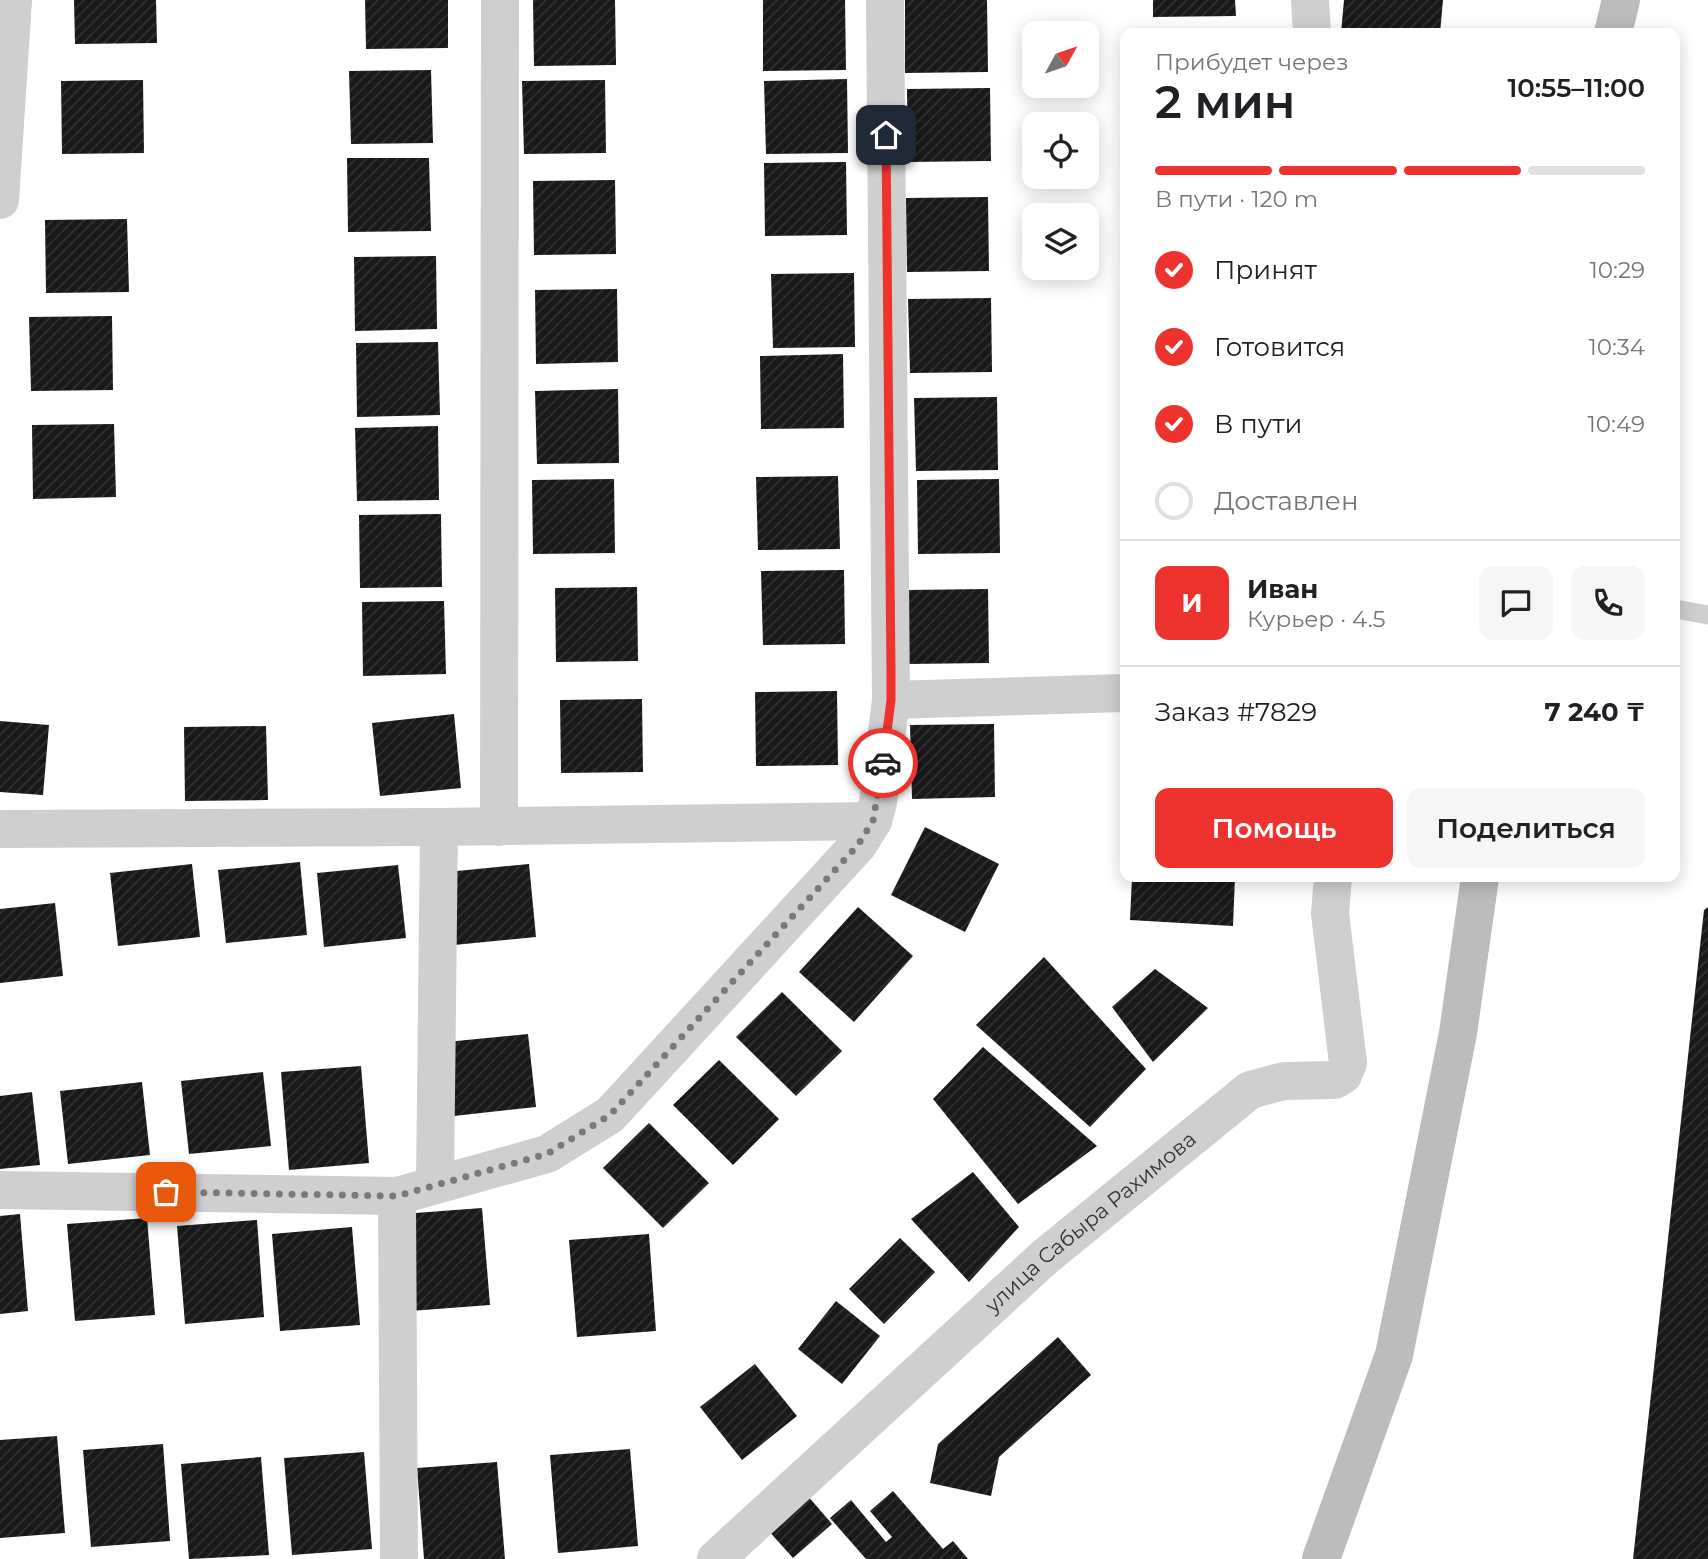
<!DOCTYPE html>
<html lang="ru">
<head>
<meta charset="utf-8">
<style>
  :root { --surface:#fff; --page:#f6f6f6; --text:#202124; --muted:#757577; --line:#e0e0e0; --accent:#ee332f }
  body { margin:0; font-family:Montserrat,sans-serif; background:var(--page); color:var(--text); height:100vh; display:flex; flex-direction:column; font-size:26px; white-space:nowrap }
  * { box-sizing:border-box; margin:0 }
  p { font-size:23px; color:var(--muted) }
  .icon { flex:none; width:38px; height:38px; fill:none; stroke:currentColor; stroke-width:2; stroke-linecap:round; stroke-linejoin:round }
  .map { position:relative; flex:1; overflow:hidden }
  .sheet { position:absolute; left:1120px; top:28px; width:560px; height:854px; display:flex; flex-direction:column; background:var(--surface); border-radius:14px; box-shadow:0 4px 18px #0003 }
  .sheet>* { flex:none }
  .needle { width:46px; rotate:50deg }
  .tools { position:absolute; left:1022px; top:21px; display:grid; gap:14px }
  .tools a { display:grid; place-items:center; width:77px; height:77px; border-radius:14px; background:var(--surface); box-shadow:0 4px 18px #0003; font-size:35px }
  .pin { position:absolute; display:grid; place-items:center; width:60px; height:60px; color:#fff; margin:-30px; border-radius:14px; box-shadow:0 4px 10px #0006 }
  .courier { position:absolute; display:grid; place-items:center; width:70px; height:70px; margin:-35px; border:5px solid #ee332f; border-radius:50%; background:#fff; color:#222; box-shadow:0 2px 9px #0007 }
  .headline em { font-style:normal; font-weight:600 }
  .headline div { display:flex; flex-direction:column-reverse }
  .headline { display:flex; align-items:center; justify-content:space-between; height:119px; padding:0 35px }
  h1 { font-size:46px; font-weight:600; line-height:52px }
  .bar { display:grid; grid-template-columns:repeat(4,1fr); gap:10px 7px; align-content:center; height:84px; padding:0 35px }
  .bar i { height:9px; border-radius:5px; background:var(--line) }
  .bar .on { background:var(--accent) }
  .bar p { grid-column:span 4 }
  .line { display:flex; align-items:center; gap:18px; padding:0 35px; border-top:2px solid var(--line) }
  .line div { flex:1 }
  .round { display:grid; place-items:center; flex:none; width:74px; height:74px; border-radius:14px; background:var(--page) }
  ol { padding:0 35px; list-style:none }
  li { display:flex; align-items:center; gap:21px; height:77px }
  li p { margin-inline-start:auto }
  li .icon { padding:7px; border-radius:50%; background:var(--accent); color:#fff; stroke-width:4 }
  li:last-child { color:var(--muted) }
  li i { width:38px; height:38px; border:4px solid var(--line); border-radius:50% }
  .action { display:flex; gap:14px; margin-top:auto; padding:14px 35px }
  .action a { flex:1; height:80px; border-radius:14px; background:var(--accent); color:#fff; font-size:28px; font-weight:600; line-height:80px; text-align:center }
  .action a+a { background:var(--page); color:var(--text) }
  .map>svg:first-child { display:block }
  .building { fill:url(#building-hatch) }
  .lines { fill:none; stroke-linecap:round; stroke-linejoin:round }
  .service { stroke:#cfcfcf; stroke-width:19 }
  .minor { stroke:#cfcfcf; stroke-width:38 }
  .tertiary { stroke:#cfcfcf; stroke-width:38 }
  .secondary { stroke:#bcbcbc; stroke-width:38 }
  .done { stroke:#7a7a7a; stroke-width:7; stroke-dasharray:0 12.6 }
  .route { stroke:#ee332f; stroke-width:9 }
  .labels { text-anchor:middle; stroke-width:7; stroke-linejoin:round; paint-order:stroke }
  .street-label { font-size:21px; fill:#323232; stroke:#fff }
</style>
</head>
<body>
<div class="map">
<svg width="1708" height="1559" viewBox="0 0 1708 1559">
  <defs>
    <pattern id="building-hatch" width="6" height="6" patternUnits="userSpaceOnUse" patternTransform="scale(1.75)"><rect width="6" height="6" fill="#191919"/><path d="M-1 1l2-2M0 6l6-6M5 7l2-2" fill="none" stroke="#323232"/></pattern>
  </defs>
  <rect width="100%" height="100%" fill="#fff"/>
  <g class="building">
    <path d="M74 0H156L157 43 75 44Z"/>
    <path d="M365 0H448V48L366 49Z"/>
    <path d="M533 0H615L616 65 534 66Z"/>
    <path d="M763 0H845L846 70 763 71Z"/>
    <path d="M905 0H987L988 72 905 73Z"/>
    <path d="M1153 0H1235L1236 16 1153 17Z"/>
    <path d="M1344 0H1443L1440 33H1341Z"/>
    <path d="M431 70 433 143 351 144 349 71Z"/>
    <path d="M847 79 848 153 766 154 764 81Z"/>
    <path d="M143 80 144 153 62 154 61 81Z"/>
    <path d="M605 80 606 153 524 154 522 81Z"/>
    <path d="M990 88 991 161 908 162 907 89Z"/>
    <path d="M347 158H429L431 231 348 232Z"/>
    <path d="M846 162 847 235 765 236 764 163Z"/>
    <path d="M615 180 616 254 534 255 533 181Z"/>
    <path d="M988 197 989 271 907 272 906 198Z"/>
    <path d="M127 219 129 292 46 293 45 220Z"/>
    <path d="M436 256 437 329 355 331 354 257Z"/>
    <path d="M854 273 855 347 773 348 771 274Z"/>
    <path d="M617 289 618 362 536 364 535 290Z"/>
    <path d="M991 298 992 372 910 373 908 299Z"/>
    <path d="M112 316 113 390 31 391 29 317Z"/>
    <path d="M438 342 440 415 357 417 356 343Z"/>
    <path d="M843 354 844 428 761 429 760 356Z"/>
    <path d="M618 389 619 463 537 464 535 391Z"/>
    <path d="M997 397 998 470 916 471 914 398Z"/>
    <path d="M114 424 116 497 33 499 32 425Z"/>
    <path d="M438 426 439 500 357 501 355 428Z"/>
    <path d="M838 476 840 549 758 550 756 477Z"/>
    <path d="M614 479 615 553 533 554 532 480Z"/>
    <path d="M999 479 1000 553 918 554 917 480Z"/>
    <path d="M441 514 442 587 360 588 359 515Z"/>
    <path d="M844 570 845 644 763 645 761 571Z"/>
    <path d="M637 587 638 661 556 662 555 588Z"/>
    <path d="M988 589 989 663 907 664 906 590Z"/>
    <path d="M444 601 446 674 363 676 362 602Z"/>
    <path d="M837 691 838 765 756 766 755 692Z"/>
    <path d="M642 699 643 772 561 773 560 700Z"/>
    <path d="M454 714 461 788 380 796 372 723Z"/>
    <path d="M0 721 49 725 43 795 0 792Z"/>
    <path d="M994 724 995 797 912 799 910 725Z"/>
    <path d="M266 726 268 800 185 801 184 727Z"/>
    <path d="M1123 728H1125V793H1121Z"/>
    <path d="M925 827 999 864 965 932 891 895Z"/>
    <path d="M300 862 307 935 226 943 218 870Z"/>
    <path d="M192 864 200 937 118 946 110 873Z"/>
    <path d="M529 864 536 937 454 945 447 872Z"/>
    <path d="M398 865 406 938 324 947 317 873Z"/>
    <path d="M1132 877H1235L1233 926 1130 920Z"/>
    <path d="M55 903 63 976 0 983V909Z"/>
    <path d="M858 907 913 956 854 1022 799 972Z"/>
    <path d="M1708 907V1559H1633L1704 910Z"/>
    <path d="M1044 957 1146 1069 1090 1127 976 1025Z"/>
    <path d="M1155 969 1208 1008 1153 1062 1112 1007Z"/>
    <path d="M782 992 842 1051 796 1096 736 1037Z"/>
    <path d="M528 1034 536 1107 454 1116 446 1042Z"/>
    <path d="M983 1047 1097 1146 1018 1204 933 1099Z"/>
    <path d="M719 1060 779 1119 733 1165 673 1105Z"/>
    <path d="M361 1066 369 1163 289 1170 281 1072Z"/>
    <path d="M263 1072 271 1146 189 1154 181 1081Z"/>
    <path d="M142 1082 150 1155 68 1164 60 1091Z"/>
    <path d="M32 1092 40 1165 0 1169V1096Z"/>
    <path d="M649 1123 709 1183 663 1228 603 1168Z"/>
    <path d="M973 1172 1019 1227 969 1282 911 1219Z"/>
    <path d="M482 1208 490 1305 410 1311 402 1214Z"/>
    <path d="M20 1214 28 1311 0 1314V1216Z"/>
    <path d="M147 1218 155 1315 75 1321 67 1224Z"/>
    <path d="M257 1220 264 1317 185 1324 177 1226Z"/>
    <path d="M352 1227 360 1325 280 1331 272 1234Z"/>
    <path d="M649 1234 656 1331 577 1337 569 1240Z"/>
    <path d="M900 1238 935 1272 884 1324 849 1289Z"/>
    <path d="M836 1301 880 1336 842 1384 798 1349Z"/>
    <path d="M1058 1337 1091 1375 999 1457 991 1496 930 1483 938 1444Z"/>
    <path d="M755 1364 797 1416 742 1460 700 1407Z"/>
    <path d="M57 1436 65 1533 0 1538V1440Z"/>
    <path d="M163 1444 170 1541 91 1547 83 1450Z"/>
    <path d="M630 1449 638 1546 558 1553 550 1455Z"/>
    <path d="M364 1452 372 1549 292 1555 284 1458Z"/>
    <path d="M261 1457 269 1555 189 1559 181 1464Z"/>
    <path d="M497 1462 505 1559H424L417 1468Z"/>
    <path d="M893 1491 943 1549 953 1541 968 1559H866L830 1518 851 1500 886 1542 892 1537 870 1511Z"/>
    <path d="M807 1495 832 1524 793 1558 767 1529Z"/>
  </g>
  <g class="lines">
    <path class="service" d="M1675 609 1708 615"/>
    <g class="minor">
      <path d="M1310 0 1312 33"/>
      <path d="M0 200 13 0"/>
      <path d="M891 700 1125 693"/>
      <path d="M499 827 500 0"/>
      <path d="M0 829 439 827"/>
      <path d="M435 1185 439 827 873 821"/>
      <path d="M397 1196 399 1559"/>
      <path id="s1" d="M716 1559 1046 1256 1250 1090 1284 1081 1335 1080 1343 1075 1348 1063 1330 913 1333 877"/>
    </g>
    <path class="tertiary" d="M0 1190 397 1196 547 1154 610 1115 858 845 873 821 878 802 891 700 885 0"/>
    <g class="secondary">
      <path d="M1613 33 1621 0"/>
      <path d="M1321 1559 1394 1355 1458 1033 1480 877"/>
    </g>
  </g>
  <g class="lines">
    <path class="done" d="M166 1192 397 1196 547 1154 610 1115 858 845 873 821 883 763"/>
    <path class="route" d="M883 763 891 700V674L886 135"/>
  </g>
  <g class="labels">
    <g class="street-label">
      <text dy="7" stroke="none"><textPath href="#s1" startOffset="504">улица Сабыра Рахимова</textPath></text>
    </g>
  </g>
</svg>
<div class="tools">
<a><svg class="needle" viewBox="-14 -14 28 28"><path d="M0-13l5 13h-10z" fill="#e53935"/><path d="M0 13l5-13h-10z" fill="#757577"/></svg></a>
<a><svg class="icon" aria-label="locate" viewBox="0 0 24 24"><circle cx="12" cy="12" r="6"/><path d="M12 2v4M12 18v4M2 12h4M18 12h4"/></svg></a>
<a><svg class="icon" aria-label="layers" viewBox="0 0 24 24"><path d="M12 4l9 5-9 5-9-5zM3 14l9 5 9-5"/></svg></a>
</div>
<div class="pin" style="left:166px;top:1192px;background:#ea580c"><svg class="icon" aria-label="bag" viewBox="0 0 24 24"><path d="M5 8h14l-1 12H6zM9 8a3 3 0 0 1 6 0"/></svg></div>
<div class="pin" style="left:886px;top:135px;background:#1f2937"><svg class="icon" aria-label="home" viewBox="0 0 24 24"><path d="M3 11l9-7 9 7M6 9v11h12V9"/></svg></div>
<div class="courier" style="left:883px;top:763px"><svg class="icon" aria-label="car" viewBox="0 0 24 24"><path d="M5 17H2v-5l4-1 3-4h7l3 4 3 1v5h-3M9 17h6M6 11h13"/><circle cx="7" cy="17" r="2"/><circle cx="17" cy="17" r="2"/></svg></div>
<section class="sheet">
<div class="headline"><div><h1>2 мин</h1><p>Прибудет через</p></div><em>10:55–11:00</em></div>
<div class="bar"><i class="on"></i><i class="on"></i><i class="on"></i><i></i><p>В пути · 120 m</p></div>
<ol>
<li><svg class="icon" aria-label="check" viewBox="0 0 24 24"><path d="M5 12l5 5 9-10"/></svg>Принят<p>10:29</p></li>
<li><svg class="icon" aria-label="check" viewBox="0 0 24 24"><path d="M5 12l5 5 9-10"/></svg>Готовится<p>10:34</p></li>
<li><svg class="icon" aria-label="check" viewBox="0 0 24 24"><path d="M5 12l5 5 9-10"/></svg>В пути<p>10:49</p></li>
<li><i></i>Доставлен</li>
</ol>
<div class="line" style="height:126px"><b class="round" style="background:var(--accent);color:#fff">И</b><div><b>Иван</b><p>Курьер · 4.5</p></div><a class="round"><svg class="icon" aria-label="chat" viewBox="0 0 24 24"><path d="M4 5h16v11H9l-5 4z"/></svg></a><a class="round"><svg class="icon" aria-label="phone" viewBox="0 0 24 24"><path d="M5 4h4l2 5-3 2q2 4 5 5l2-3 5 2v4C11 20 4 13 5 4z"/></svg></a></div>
<div class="line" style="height:91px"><div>Заказ #7829</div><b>7 240 ₸</b></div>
<div class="action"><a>Помощь</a><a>Поделиться</a></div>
</section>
</div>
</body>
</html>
